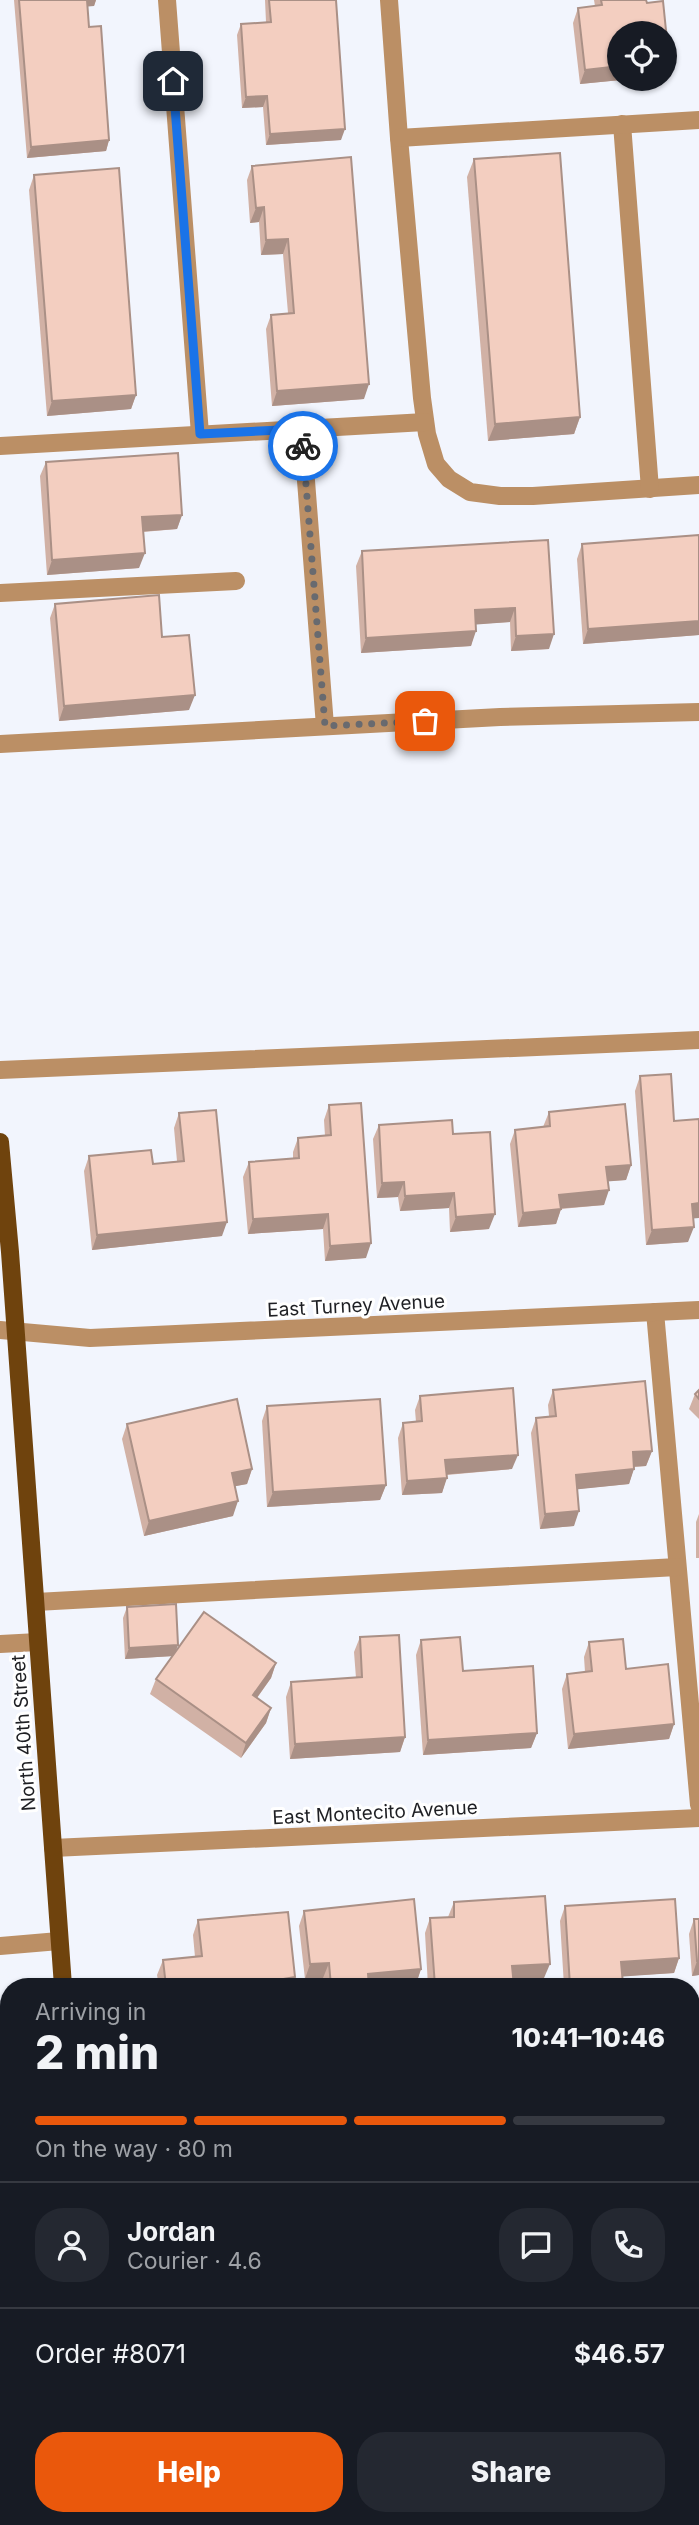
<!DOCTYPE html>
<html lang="en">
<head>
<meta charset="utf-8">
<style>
  :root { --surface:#171b24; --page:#242831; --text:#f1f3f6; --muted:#9ea1a6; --line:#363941; --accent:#ea580c }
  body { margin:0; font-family:Inter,sans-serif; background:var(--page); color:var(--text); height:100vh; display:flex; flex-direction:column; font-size:26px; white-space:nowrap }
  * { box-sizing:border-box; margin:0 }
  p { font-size:23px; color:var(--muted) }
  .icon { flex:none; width:38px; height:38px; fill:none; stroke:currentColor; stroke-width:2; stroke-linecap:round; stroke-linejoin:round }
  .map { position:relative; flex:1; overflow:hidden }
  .sheet { position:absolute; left:0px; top:1978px; width:700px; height:548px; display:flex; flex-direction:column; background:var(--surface); border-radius:28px 28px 0 0; box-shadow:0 2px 5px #0004 }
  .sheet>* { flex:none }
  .controls { position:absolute; left:607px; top:21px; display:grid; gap:14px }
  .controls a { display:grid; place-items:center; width:70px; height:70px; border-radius:50%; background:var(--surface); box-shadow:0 2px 5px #0004; font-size:35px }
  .pin { position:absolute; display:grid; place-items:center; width:60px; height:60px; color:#fff; margin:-30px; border-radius:14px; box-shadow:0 4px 10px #0006 }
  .courier { position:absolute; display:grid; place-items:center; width:70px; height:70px; margin:-35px; border:5px solid #1a73e8; border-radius:50%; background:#fff; color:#222; box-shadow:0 2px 9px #0007 }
  .headline em { font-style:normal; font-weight:800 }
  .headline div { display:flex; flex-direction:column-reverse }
  .headline { display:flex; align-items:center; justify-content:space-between; height:119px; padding:0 35px }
  h1 { font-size:46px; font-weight:800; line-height:52px }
  .bar { display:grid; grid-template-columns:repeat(4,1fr); gap:10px 7px; align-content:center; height:84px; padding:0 35px }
  .bar i { height:9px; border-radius:5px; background:var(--line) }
  .bar .on { background:var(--accent) }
  .bar p { grid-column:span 4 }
  .line { display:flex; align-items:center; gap:18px; padding:0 35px; border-top:2px solid var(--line) }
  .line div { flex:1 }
  .round { display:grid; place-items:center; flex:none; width:74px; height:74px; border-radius:28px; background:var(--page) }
  .cta { display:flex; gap:14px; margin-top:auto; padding:14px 35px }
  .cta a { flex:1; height:80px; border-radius:28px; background:var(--accent); color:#fff; font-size:28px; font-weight:800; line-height:80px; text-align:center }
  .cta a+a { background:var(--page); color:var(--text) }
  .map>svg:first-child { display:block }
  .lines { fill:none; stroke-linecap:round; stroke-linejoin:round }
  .minor { stroke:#bb8f65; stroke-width:18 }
  .major { stroke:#6f430d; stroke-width:18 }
  .wall { fill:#d1b1a5 }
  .shaded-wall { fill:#aa9086 }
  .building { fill:#f3cec0; stroke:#aa9086; stroke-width:2 }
  .done { stroke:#686a6f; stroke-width:7; stroke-dasharray:0 12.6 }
  .route { stroke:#1a73e8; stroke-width:9 }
  .labels { text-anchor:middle; stroke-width:6; stroke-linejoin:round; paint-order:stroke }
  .street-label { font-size:19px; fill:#1e1f23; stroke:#fff }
</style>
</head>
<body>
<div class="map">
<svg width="699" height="2525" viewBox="0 0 699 2525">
  <rect width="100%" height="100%" fill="#f2f5fd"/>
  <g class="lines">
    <g class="minor">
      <path d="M167 0 200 434"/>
      <path d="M389 0 399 138 422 398 427 434 436 464 449 479 470 492 500 496H533L699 485"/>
      <path d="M622 124 650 489"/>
      <path d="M399 138 699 120"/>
      <path d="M302 429 325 726"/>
      <path d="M0 446 425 422"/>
      <path d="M0 593 236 581"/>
      <path d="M0 744 500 717 699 712"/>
      <path d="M0 1070 699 1040"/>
      <path d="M655 1312 699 1805"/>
      <path d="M0 1330 90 1338 699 1310"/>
      <path d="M36 1602 677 1567"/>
      <path d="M0 1644 38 1642"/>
      <path d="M53 1848 699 1818"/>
      <path d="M0 1946 59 1941"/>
      <path d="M691 2079H699"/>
      <path d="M0 2278 9 2277"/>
      <path d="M691 2343H699"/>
      <path d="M0 2523 53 2522 65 2516"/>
    </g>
    <g class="major">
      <path d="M0 1142 10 1252 63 1986"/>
      <path d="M112 2516V2525"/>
    </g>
  </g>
  <g class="wall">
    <path d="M14 0H96L94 6H87L89 27 109 140 106 151 27 158Z"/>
    <path d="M265 0H336L341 140 266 145 263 107 242 108 237 35 241 24 266 22Z"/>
    <path d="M594 0H646L647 3 663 1 669 60 665 71V33H620V79H631L580 84 573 23 578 8 595 6Z"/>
    <path d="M474 159 580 417 574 434 488 441 467 177Z"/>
    <path d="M252 166 364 399 272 406 266 329 271 315 288 313 283 254 261 255 259 222 250 223 247 180Z"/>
    <path d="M34 175 136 395 131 409 47 416 29 190Z"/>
    <path d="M46 462 182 515 177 529 143 532 139 568 47 575 40 476Z"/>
    <path d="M699 535V635L583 644 577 559 582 544Z"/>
    <path d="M548 540 549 649 511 651 510 622 476 624 471 646 361 653 356 566 362 551Z"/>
    <path d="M55 604 162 637 189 710 59 721 50 618Z"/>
    <path d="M640 1076 674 1121 693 1218 688 1242 646 1245 635 1091Z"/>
    <path d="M329 1105 366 1258 325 1261 323 1229 248 1234 243 1177 249 1162 293 1159V1152L298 1138 325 1136 324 1120Z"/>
    <path d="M549 1112 631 1165 626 1180 608 1181 604 1205 561 1209 556 1224 518 1227 510 1144 515 1130 543 1127Z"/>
    <path d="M179 1113 222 1236 92 1250 84 1171 89 1156 153 1164 177 1161 174 1128Z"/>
    <path d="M379 1125 453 1134 489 1229 450 1232 449 1208 400 1211 398 1197 377 1198 373 1139Z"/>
    <path d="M553 1390 652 1451 646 1466 634 1467 629 1484 577 1489 574 1526 540 1529 531 1433 536 1418 549 1416 548 1405Z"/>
    <path d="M699 1390V1419L689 1409 695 1394Z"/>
    <path d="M420 1396 512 1469 447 1475 442 1493 402 1495 398 1438 403 1423 416 1422 415 1410Z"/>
    <path d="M267 1406 386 1485 380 1500 267 1507 262 1421Z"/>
    <path d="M127 1424 252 1469 247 1484 235 1486 233 1516 144 1536 122 1439Z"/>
    <path d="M699 1514V1558H696V1522Z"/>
    <path d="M127 1607 178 1645 176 1650 276 1663 271 1678 257 1698 271 1708 266 1723 241 1758 150 1694 156 1679 172 1656 125 1659 123 1618Z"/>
    <path d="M360 1637 405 1737 400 1752 290 1759 286 1697 291 1682 356 1678 354 1652Z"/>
    <path d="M421 1640 463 1671 537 1733 531 1748 423 1755 416 1655Z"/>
    <path d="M589 1642 674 1724 669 1739 568 1749 562 1689 567 1674 585 1672 584 1657Z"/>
    <path d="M454 1902 544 1978 513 1981 514 1986H428L425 1933 430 1918 448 1917Z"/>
    <path d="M565 1906 679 1958 674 1973 622 1976V1986H564L560 1921Z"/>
    <path d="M304 1911 421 1969 416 1984 391 1986H324L323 1978 305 1979 299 1926Z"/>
    <path d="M694 1919 699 1975 692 1976 689 1934Z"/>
    <path d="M198 1920 292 1986H159L157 1975 163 1960 195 1957 193 1935Z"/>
    <path d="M231 2516H363L360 2525H228Z"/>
    <path d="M401 2516H456L453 2525H402Z"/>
    <path d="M541 2516H611L608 2525H542Z"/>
    <path d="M673 2516H691L699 2525H674Z"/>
  </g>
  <g class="shaded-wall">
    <path d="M85 0H96L94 6 82 7Z"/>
    <path d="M669 60 665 71V61Z"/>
    <path d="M620 66V79H631L580 84 585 70Z"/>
    <path d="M267 96 263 107 242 108 246 97Z"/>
    <path d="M345 129 341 140 266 145 270 134Z"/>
    <path d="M109 140 106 151 27 158 31 147Z"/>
    <path d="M264 207 259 222 250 223 256 208Z"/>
    <path d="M288 239 283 254 261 255 266 240Z"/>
    <path d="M369 384 364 399 272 406 277 391Z"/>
    <path d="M136 395 131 409 47 416 52 401Z"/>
    <path d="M580 417 574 434 488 441 495 424Z"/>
    <path d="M182 515 177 529 137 532 142 517Z"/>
    <path d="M145 553 139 568 47 575 52 560Z"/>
    <path d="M515 608 510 622 470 625 475 610Z"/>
    <path d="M699 621V635L583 644 588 629Z"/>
    <path d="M476 631 471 646 361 653 366 638Z"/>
    <path d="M554 634 549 649 511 651 516 636Z"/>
    <path d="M195 695 189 710 59 721 64 706Z"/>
    <path d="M631 1165 626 1180 601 1182 606 1167Z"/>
    <path d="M404 1182 398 1197 377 1198 382 1183Z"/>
    <path d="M609 1190 604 1205 554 1209 559 1195Z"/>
    <path d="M454 1193 449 1208 400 1211 405 1196Z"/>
    <path d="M699 1203V1218L687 1219 692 1204Z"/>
    <path d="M561 1209 556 1224 518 1227 523 1213Z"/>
    <path d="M328 1214 323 1229 248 1234 253 1219Z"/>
    <path d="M495 1214 489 1229 450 1232 456 1217Z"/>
    <path d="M227 1222 222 1236 92 1250 97 1235Z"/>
    <path d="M694 1227 688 1242 646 1245 652 1230Z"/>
    <path d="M371 1243 366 1258 325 1261 330 1246Z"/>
    <path d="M652 1451 646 1466 628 1467 633 1452Z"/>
    <path d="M518 1455 512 1469 440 1475 445 1460Z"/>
    <path d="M252 1469 247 1484 226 1488 232 1473Z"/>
    <path d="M634 1469 629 1484 571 1490 576 1475Z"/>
    <path d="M447 1478 442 1493 402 1495 407 1481Z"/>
    <path d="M386 1485 380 1500 267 1507 273 1492Z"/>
    <path d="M238 1501 233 1516 144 1536 149 1521Z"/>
    <path d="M579 1511 574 1526 540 1529 545 1514Z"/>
    <path d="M178 1645 174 1656 125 1659 129 1648Z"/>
    <path d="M276 1663 271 1678 248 1710 253 1695Z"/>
    <path d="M271 1708 266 1723 241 1758 246 1743Z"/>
    <path d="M674 1724 669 1739 568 1749 574 1734Z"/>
    <path d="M537 1733 531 1748 423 1755 428 1740Z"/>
    <path d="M405 1737 400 1752 290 1759 295 1744Z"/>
    <path d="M679 1958 674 1973 616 1977 621 1962Z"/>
    <path d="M697 1961H699V1975L692 1976Z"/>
    <path d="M329 1963 323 1978 305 1979 310 1964Z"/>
    <path d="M550 1964 544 1978 507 1981 512 1966Z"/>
    <path d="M421 1969 416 1984 391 1986H364L368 1974Z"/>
    <path d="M295 1977 292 1986H280L283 1979Z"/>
    <path d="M623 1984 622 1986H583Z"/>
    <path d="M699 2229 694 2244H691V2230Z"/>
    <path d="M361 2516H363L360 2525H346Z"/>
    <path d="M588 2516H611L608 2525H547L549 2521Z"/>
    <path d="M456 2517 453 2525H407L408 2523Z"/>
  </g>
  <g class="building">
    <path d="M19 0H87L89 27 101 26 109 140 31 147Z"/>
    <path d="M269 0H336L345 129 270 134 267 96 246 97 241 24 271 22Z"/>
    <path d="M601 0H646L647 3 663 1 669 60 665 61V33H620V66L585 70 578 8 602 5Z"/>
    <path d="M560 153 580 417 495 424 474 159Z"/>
    <path d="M351 157 369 384 277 391 271 315 294 313 288 239 266 240 264 207 256 208 252 166Z"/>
    <path d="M119 168 136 395 52 401 34 175Z"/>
    <path d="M178 453 182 515 142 517 145 553 52 560 46 462Z"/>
    <path d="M699 535V621L588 629 582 544Z"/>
    <path d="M548 540 554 634 516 636 515 608 475 610 476 631 366 638 362 551Z"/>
    <path d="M159 595 162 637 189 635 195 695 64 706 55 604Z"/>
    <path d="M671 1074 674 1121 699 1119V1203L692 1204 694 1227 652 1230 640 1076Z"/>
    <path d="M361 1103 371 1243 330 1246 328 1214 253 1219 249 1162 299 1158 298 1138 331 1135 329 1105Z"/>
    <path d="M625 1104 631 1165 606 1167 609 1190 559 1195 561 1209 523 1213 515 1130 550 1126 549 1112Z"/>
    <path d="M216 1110 227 1222 97 1235 89 1156 151 1150 153 1164 184 1161 179 1113Z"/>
    <path d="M452 1120 453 1134 490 1132 495 1214 456 1217 454 1193 405 1196 404 1182 382 1183 379 1125Z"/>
    <path d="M645 1381 652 1451 633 1452 634 1469 576 1475 579 1511 545 1514 536 1418 556 1416 553 1390Z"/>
    <path d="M513 1388 518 1455 445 1460 447 1478 407 1481 403 1423 422 1421 420 1396Z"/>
    <path d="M699 1390V1399L695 1394Z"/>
    <path d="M237 1399 252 1469 232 1473 238 1501 149 1521 127 1424Z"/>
    <path d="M380 1399 386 1485 273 1492 267 1406Z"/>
    <path d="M176 1604 178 1645 129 1648 127 1607Z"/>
    <path d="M204 1612 276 1663 253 1695 271 1708 246 1743 156 1679Z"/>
    <path d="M399 1635 405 1737 295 1744 291 1682 362 1677 360 1637Z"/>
    <path d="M460 1637 463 1671 533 1666 537 1733 428 1740 421 1640Z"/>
    <path d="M623 1639 626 1669 668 1664 674 1724 574 1734 567 1674 592 1671 589 1642Z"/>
    <path d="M545 1896 550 1964 512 1966 514 1986H435L430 1918 454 1917V1902Z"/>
    <path d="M414 1899 421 1969 368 1974 369 1986H331L329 1963 310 1964 304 1911Z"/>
    <path d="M675 1899 679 1958 621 1962 623 1984 570 1986 565 1906Z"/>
    <path d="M288 1912 295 1977 283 1979 284 1986H166L163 1960 202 1956 198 1920Z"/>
    <path d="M694 1919H699V1961H697Z"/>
    <path d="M691 2127 699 2219V2229L691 2230Z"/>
    <path d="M691 2400H699V2525H680L679 2516H691Z"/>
    <path d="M237 2516H361L346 2525H242Z"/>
    <path d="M408 2516H456V2517L408 2523Z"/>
    <path d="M548 2516H588L549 2521Z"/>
  </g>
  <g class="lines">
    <path class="done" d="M303 446 325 726 425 721"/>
    <path class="route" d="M173 81 200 434 302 429 303 446"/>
  </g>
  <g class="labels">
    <g class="street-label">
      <text transform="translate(356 1305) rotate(-3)" y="7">East Turney Avenue</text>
      <text transform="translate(23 1733) rotate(-94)" y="7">North 40th Street</text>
      <text transform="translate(375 1812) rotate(-3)" y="7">East Montecito Avenue</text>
    </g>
  </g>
</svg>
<div class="controls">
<a><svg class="icon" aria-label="locate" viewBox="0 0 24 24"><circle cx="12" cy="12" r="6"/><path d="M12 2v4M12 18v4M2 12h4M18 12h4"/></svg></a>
</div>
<div class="pin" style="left:425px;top:721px;background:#ea580c"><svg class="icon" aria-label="bag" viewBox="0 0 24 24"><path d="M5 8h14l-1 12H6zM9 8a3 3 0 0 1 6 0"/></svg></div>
<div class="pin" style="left:173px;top:81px;background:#1f2937"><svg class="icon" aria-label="home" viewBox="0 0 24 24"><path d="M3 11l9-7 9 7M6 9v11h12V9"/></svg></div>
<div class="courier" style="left:303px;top:446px"><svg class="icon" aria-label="bike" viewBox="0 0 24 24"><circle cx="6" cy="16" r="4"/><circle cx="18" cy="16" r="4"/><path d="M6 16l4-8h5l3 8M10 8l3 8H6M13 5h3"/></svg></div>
<section class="sheet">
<div class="headline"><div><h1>2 min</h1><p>Arriving in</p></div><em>10:41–10:46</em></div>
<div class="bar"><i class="on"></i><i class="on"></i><i class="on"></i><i></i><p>On the way · 80 m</p></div>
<div class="line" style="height:126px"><a class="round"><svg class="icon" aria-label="person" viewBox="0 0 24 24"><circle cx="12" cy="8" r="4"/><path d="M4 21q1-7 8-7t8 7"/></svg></a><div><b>Jordan</b><p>Courier · 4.6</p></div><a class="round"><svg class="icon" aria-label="chat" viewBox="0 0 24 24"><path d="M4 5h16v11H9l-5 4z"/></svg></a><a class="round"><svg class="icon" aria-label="phone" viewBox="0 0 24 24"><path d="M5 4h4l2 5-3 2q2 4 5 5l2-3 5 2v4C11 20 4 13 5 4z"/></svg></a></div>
<div class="line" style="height:91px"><div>Order #8071</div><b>$46.57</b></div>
<div class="cta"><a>Help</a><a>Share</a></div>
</section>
</div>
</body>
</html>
